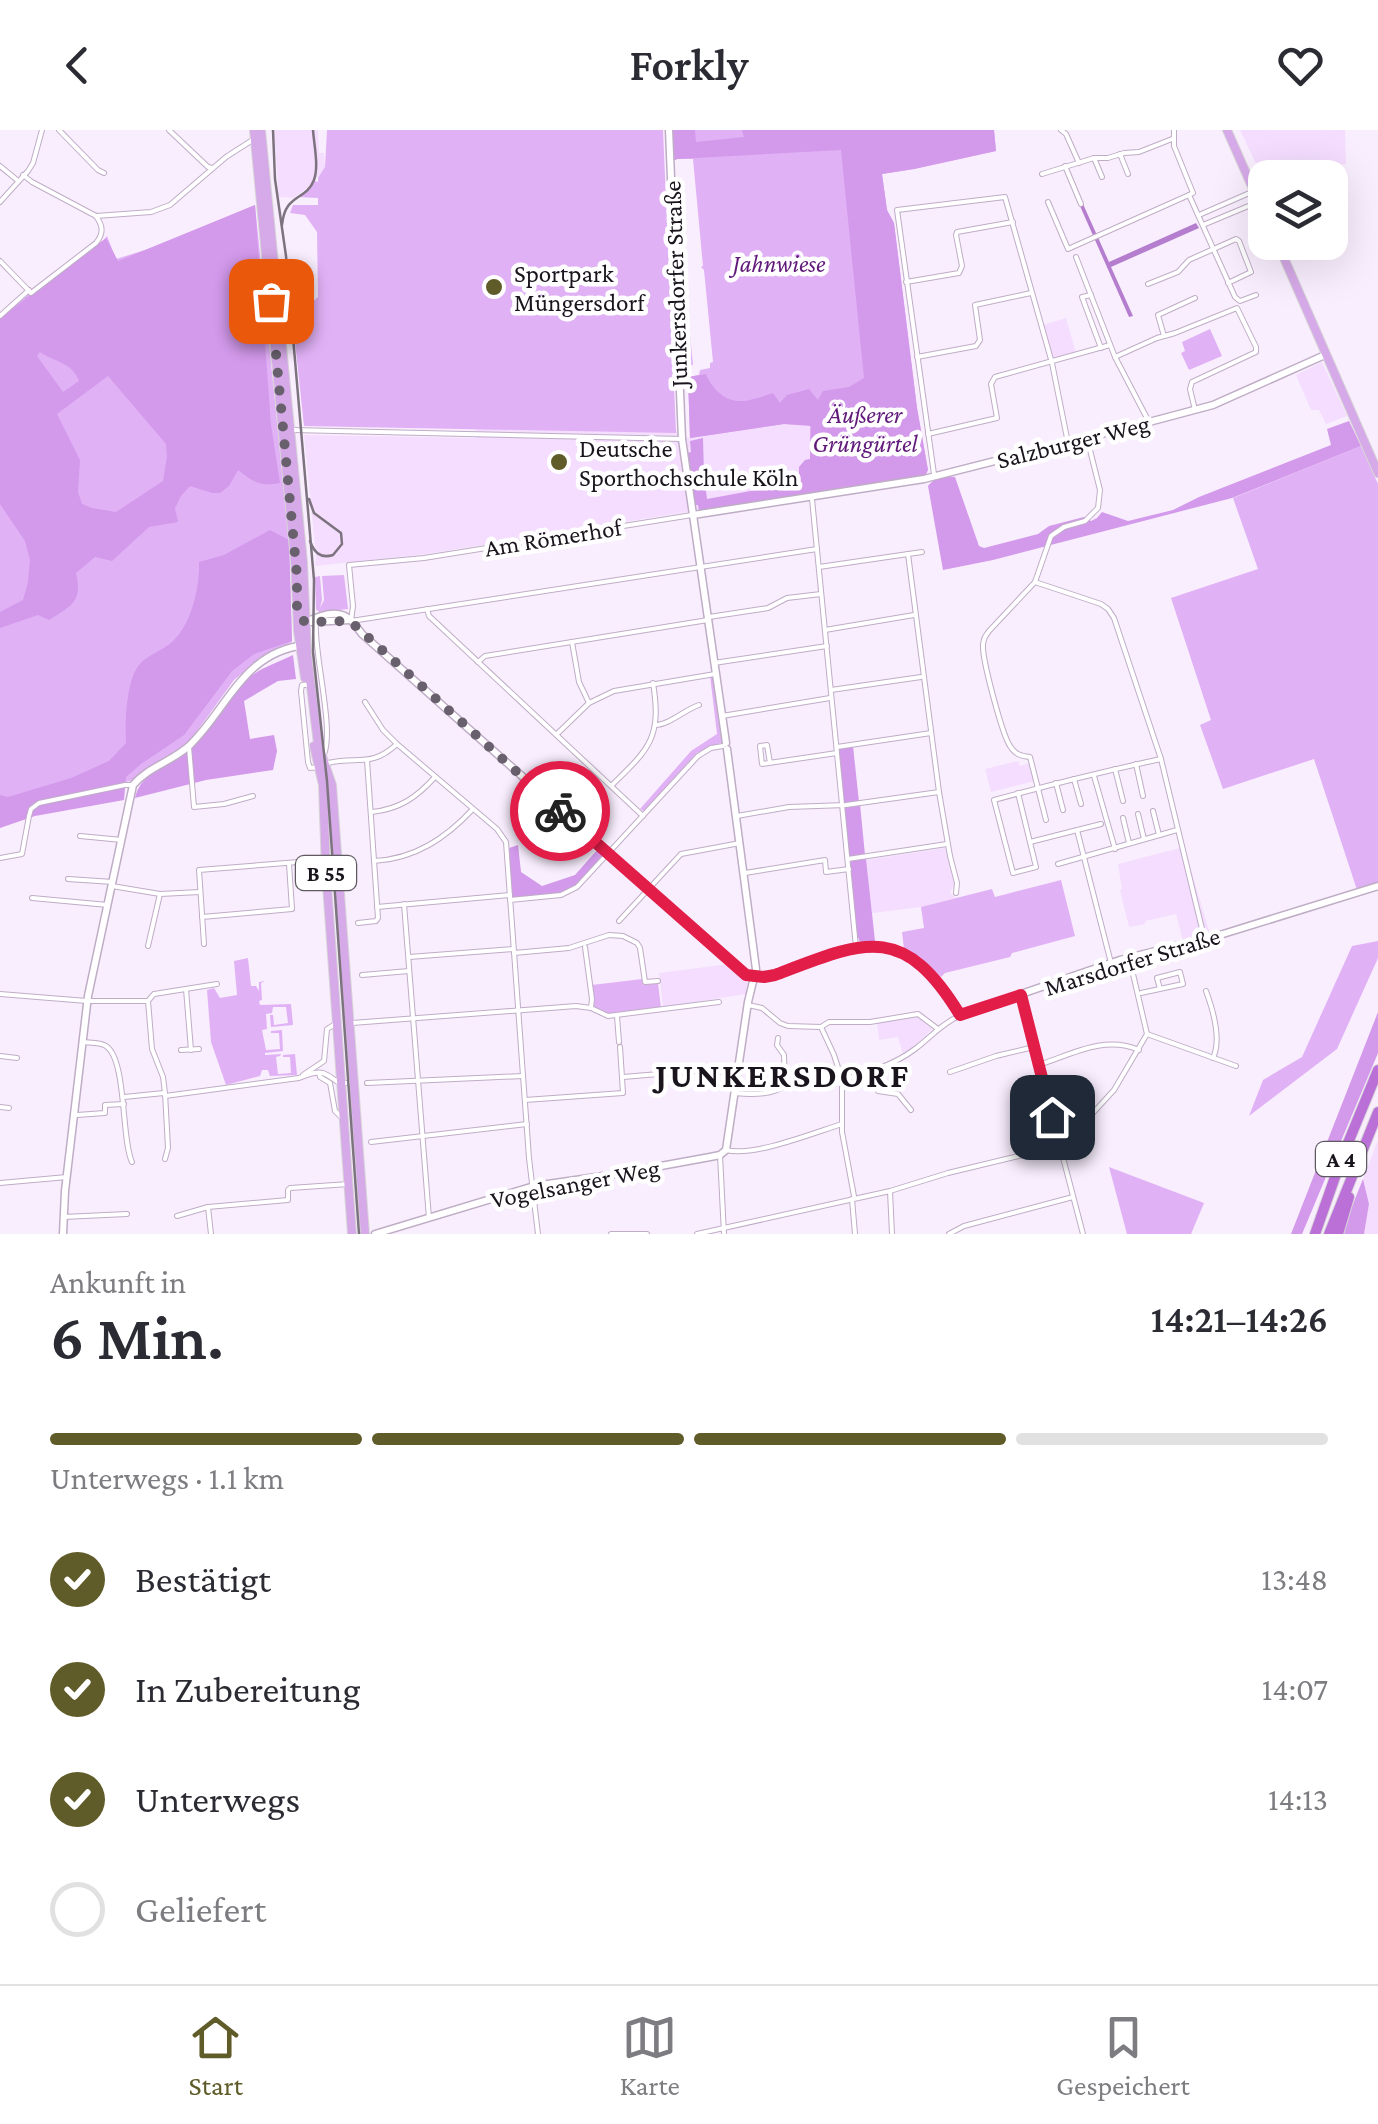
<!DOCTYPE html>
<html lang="de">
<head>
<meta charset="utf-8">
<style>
  :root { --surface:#fff; --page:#f2f2f3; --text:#2b2b33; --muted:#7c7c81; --line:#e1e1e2; --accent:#605c29 }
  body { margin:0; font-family:"Crimson Pro",serif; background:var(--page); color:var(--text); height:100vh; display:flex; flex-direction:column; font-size:38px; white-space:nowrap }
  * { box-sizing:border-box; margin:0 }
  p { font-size:32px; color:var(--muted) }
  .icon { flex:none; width:55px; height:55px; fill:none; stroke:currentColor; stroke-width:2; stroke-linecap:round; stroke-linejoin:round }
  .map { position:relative; height:1104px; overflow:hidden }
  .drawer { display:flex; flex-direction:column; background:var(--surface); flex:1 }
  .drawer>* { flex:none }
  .controls { position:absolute; left:1248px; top:30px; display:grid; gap:20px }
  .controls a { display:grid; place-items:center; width:100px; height:100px; border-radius:20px; background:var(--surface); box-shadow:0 10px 40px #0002; font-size:50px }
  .pin { position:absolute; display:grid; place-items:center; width:85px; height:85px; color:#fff; margin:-42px; border-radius:20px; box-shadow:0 5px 15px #0006 }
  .courier { position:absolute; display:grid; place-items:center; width:100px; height:100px; margin:-50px; border:8px solid #e11d48; border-radius:50%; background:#fff; color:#222; box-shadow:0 2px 12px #0007 }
  .head em { font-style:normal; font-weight:600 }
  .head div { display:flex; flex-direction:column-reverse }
  .head { display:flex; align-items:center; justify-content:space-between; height:170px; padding:0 50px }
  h1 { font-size:65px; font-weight:600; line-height:75px }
  .bar { display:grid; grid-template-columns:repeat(4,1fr); gap:15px 10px; align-content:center; height:120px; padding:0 50px }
  .bar i { height:12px; border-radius:8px; background:var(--line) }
  .bar .selected { background:var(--accent) }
  .bar p { grid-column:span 4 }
  ol { padding:0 50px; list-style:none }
  li { display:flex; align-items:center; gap:30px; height:110px }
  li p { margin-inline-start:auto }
  li .icon { padding:10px; border-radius:50%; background:var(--accent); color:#fff; stroke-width:4 }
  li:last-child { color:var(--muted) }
  li i { width:55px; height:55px; border:5px solid var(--line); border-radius:50% }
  header { display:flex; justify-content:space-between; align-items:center; height:130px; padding:0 50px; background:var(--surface); font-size:45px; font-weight:600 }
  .dock { display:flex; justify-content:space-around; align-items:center; height:140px; border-top:2px solid var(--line); background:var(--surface); font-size:28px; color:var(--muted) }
  .dock a { display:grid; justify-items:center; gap:5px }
  .dock .selected { color:var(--accent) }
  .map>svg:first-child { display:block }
  .built { fill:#f4ddfe }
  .green { fill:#e1b1f6 }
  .forest { fill:#d399eb; fill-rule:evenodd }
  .water { fill:#b57dcd }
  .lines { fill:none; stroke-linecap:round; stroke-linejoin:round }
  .street-casing { stroke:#bfadc6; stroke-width:6 }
  .secondary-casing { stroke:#bfadc6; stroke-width:9 }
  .primary-casing { stroke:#d6d5d6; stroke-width:10 }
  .highway-casing { stroke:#d6d5d6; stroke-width:12 }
  .street { stroke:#fff; stroke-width:4 }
  .secondary { stroke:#fff; stroke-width:6 }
  .primary { stroke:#d6a9e8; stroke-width:8 }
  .highway { stroke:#bb70d8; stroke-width:10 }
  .tram { stroke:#7c737f; stroke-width:2.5 }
  .done { stroke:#68606c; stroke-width:10; stroke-dasharray:0 18 }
  .route { stroke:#e11d48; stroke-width:12 }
  .poi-dot { fill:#605c29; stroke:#fff; stroke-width:4 }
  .labels { text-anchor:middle; stroke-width:9; stroke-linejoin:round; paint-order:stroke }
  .shield { fill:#fff; stroke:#5f5a61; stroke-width:2.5 }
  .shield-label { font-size:22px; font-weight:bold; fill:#1a141d }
  .park-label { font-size:25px; font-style:italic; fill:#601879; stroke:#fff }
  .poi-label { font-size:25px; fill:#1a141d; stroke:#fff; text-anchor:start }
  .street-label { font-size:25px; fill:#1a141d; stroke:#fff }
  .district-label { font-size:35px; font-weight:bold; letter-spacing:2.5px; fill:#1a141d; stroke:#fff }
</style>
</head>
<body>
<header><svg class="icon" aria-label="back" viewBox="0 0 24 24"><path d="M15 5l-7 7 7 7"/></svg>Forkly<svg class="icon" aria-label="heart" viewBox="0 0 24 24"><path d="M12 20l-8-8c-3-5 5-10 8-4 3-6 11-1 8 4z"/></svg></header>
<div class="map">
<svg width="1378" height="1104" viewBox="0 0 1378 1104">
  <rect width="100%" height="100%" fill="#f9eefe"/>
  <g class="built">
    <path d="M274 0H318L319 23H324L325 37H329V47H317L309 60H304L293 68 279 67Z"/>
    <path d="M1240 0H1345L1346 34 1260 42Z"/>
    <path d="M1066 188 1076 223 1055 228 1052 225 1043 195Z"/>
    <path d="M1322 232 1347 286 1326 294 1319 280H1311L1296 245Z"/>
    <path d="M633 237 673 240 676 300 686 308 784 294 811 295 810 364 742 373 426 424 315 436 316 427 304 305 475 308 480 238Z"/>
    <path d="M1018 631 1020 636 1030 633 1035 651 991 662 985 639Z"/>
    <path d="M1184 717 1210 804 1183 811 1176 784 1145 791V794L1129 797 1120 760 1122 759 1118 734Z"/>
    <path d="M945 718 954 754 950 763 956 768 921 777 872 783 866 730Z"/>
    <path d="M729 834 745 847 748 854 746 864 663 877 659 843Z"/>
    <path d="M917 887 932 899 910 920 903 924 898 907 879 910 877 893Z"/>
    <path d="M1378 1010V1104H1364L1369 1074 1363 1049Z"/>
  </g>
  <g class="green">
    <path d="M327 0H663L676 303 304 296 291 174 309 175 318 167 317 102 305 85 290 83 293 75H318V68L298 67 308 61 315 51 318 52V48L325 37Z"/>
    <path d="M672 0H994L996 21 914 39 882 44 887 80 894 93 917 278 928 340 810 364V295L784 294 690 308 688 247 699 245 700 240 710 238V233L713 232 704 140 701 137 703 136 693 29H672Z"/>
    <path d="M255 75 289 410 292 512 258 530 234 550 187 615 130 651 40 671 0 698V188L27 164 101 114 107 106 116 129 158 116Z"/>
    <path d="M684 144 693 235 682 236 678 145Z"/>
    <path d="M1210 199 1222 226 1189 240 1181 223 1185 221 1182 212Z"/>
    <path d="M1361 316 1378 354V753L1357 760 1314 629 1223 659 1200 595 1211 590 1171 468 1258 439 1233 368Z"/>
    <path d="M344 445 348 479 319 482 316 479 315 447 320 446 322 470 320 478 324 470 322 446Z"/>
    <path d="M710 546H713L723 612 697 623 644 681 640 679 691 621 717 604Z"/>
    <path d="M1061 750 1075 806 1012 823 1010 827 945 843 941 847 930 836 904 819 902 802 924 798 921 777 992 759 995 767Z"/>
    <path d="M1378 811V828L1337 919 1249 986 1263 950 1302 927 1352 816Z"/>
    <path d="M248 828 251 856H256L259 861V852L265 851 261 853 262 870 259 871 260 875 291 874 293 895 271 897 270 885H273L274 895 288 893 286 877H273L272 883 266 884 267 899 262 900 266 920 280 919 279 903H271V901L282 900 283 921 265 923V925L281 924 280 926 276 927 278 944 291 943 290 927H283V925L295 924 297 945 270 946 268 940H262L260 946 226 955 211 912 207 860 214 858 220 868 237 865 234 831Z"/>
    <path d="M642 849 643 855 658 853 661 878 606 885 594 877 592 855Z"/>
    <path d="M1109 1037 1204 1073 1191 1104H1127Z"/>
  </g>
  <g class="forest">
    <path d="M672 0H695L696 12 744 7 742 0H994L996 21 914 39 882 44 887 80 894 93 917 278 928 340 925 347 699 381 698 375H693L687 323 691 322 690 311 703 308 704 346 707 369 767 358 793 359 794 350 799 349V337L805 330 810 329 811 296 784 294 690 308 688 247 706 244C711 257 723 270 738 271 748 272 763 266 773 263L780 273 787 265 809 259 818 270 823 261 849 257 864 248 841 20 678 29 672 31Z"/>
    <path d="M255 75 271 295 280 353C261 357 253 352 238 340L229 356 220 363H212L190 356 181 366 175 378 178 392 149 397 112 431 95 427 76 443C83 472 71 476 49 490L38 485 0 498V482L23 470 28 452 30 430 25 411 0 374V188L106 108 118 131ZM40 222C54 232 72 232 79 251L63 262 37 226ZM108 246 166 314 167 326 163 351 116 382 92 378 82 374 78 362 80 330 57 284Z"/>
    <path d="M1349 291 1361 316 1232 368 993 430 943 440 928 356C933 348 946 346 955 347L979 416 984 418 1038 404 1049 396 1084 387 1091 391 1097 388 1102 382 1128 391 1173 380 1199 367 1331 315 1327 299Z"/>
    <path d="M270 400 289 410 292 511 254 524 232 541 184 605 141 634 126 647 124 670 35 686 0 698V665L8 667 71 648 109 631 126 613C125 593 126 551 139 535 147 525 162 521 172 512 191 496 200 457 199 432L224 425Z"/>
    <path d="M293 525 296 549 278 551 244 571 250 609 274 605 277 621 273 640 206 650 135 668C141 641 167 639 186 623 212 601 227 567 251 546 263 537 279 532 293 525Z"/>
    <path d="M853 616 859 672 844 673 839 618Z"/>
    <path d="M860 674 865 725 849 727 844 676Z"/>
    <path d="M518 715 521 742 542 756 575 745 598 719 604 725C571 768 562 764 511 769L509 718Z"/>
    <path d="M866 729 875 811 860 812 857 805 850 733 851 731Z"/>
    <path d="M1378 882V923L1302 1104H1291Z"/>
    <path d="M1363 1049 1369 1074 1364 1104H1341Z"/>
  </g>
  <path class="water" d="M1083 74 1109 132 1196 93 1199 98 1111 137 1133 186 1129 187 1080 76Z"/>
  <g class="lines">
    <g class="street-casing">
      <g id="street">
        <path d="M59 0 98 40 104 43"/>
        <path d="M169 0 208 37 213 38"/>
        <path d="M1061 0 1066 4 1079 33"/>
        <path d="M1174 0V16L1193 63 1189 65 1235 167 1240 171 1256 165"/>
        <path d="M1120 24 1128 44"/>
        <path d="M1094 28 1102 47"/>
        <path d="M0 36 17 50"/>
        <path d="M1065 36 1081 74"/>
        <path d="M1042 44 1094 28H1108L1124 23 1139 22 1172 9"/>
        <path d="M23 45 32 52 96 86 151 82 170 75 226 27 254 9"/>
        <path d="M0 72 28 41 33 33 42 0"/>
        <path d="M1048 72 1068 119 1189 65"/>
        <path d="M1199 85 1254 61"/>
        <path d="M1203 95 1258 72"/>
        <path d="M1076 127 1115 227 1149 292"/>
        <path d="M0 131 31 163 96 113C104 103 103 96 96 86"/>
        <path d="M906 152 959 143 962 136 956 105 957 102 1013 92"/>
        <path d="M1148 154 1178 142 1189 130 1236 109 1239 111 1251 142 1228 153"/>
        <path d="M1091 165 1082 167 1101 218"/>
        <path d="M0 186 29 160"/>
        <path d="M1164 206 1158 185 1195 168"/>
        <path d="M917 227 976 216 980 210 975 175 1031 163"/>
        <path d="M1115 227 1157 208 1175 203 1237 178 1256 217V222L1192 252 1190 259 1195 280"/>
        <path d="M292 300 682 309"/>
        <path d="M928 304 997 288 991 254 995 247 1110 215"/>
        <path d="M934 344 897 80 1005 67 1052 233 1068 313"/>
        <path d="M812 369 856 817"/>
        <path d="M692 385 424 428 349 435 353 476 351 491 817 419"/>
        <path d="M908 424 939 662 950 726 957 753 956 763"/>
        <path d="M819 437 922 422"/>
        <path d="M1035 452 1101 474 1108 479 1114 488 1161 629 1204 807"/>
        <path d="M427 479 429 486 643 686"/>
        <path d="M709 487 768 478 787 468 821 464"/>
        <path d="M316 492C313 523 337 607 322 628"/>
        <path d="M825 500 914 485"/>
        <path d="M572 512 579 552 589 573"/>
        <path d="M478 532 485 526 708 490"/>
        <path d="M714 533 827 516"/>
        <path d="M306 555H302L301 561 308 632 310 638 319 637"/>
        <path d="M831 560 921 547"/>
        <path d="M365 572 383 600 397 614 497 699 506 712 529 1028 538 1104"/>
        <path d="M722 586 830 568"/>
        <path d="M655 595C669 595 684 580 699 575"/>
        <path d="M557 604 589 573 614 561 715 544"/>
        <path d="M189 617 194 677 224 674 253 666"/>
        <path d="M837 617 931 603"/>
        <path d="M328 633C358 626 371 638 397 614"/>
        <path d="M770 633 767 615 760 616 762 634 837 623"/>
        <path d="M1136 634 1143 666"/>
        <path d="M1115 639 1123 671"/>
        <path d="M1094 646 1115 719"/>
        <path d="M1074 649 1081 674"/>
        <path d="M1056 653 1063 680"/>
        <path d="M612 655C649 619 662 608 653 553"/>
        <path d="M1018 663 1036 737 1013 743 994 670C1049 655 1105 641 1161 629"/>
        <path d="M1153 681 1159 705"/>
        <path d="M372 682C400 679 417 667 435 647"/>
        <path d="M1138 684 1144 709"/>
        <path d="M737 686 789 677 846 675 939 662"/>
        <path d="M1123 688 1129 713"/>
        <path d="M1046 690 1030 627C1020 626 1015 624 1010 616 1002 604 982 529 983 515 984 507 985 507 989 501L1035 452 1051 406 1064 397 1085 391 1098 378 1100 360 1087 308"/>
        <path d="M1077 700 1111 833"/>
        <path d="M80 706 122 710"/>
        <path d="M1030 712 1101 694"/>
        <path d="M0 728 22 724 29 686 31 679 39 673 125 655H133"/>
        <path d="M848 729 947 714"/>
        <path d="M374 731C415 729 446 708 473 679"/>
        <path d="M1058 734 1177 700"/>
        <path d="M745 743 825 730 826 742 849 739"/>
        <path d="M68 749 113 752"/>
        <path d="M112 756 160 764 200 762"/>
        <path d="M32 768 108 775"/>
        <path d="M510 770 561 765 577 757 698 626 711 618 723 616"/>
        <path d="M404 774 429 1088"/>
        <path d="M377 777 510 765"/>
        <path d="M202 787 292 779 289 734"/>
        <path d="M619 791 681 724 740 713"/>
        <path d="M358 793 376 791 378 788 367 630"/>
        <path d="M204 814 199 740 324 730"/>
        <path d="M148 816 160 764"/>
        <path d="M585 817 592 869 591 878"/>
        <path d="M514 823 569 818 609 805 623 806 637 813 640 818 645 852 658 851"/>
        <path d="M409 827 513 819"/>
        <path d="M362 845 409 841"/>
        <path d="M186 859 191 920"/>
        <path d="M1206 861C1213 880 1222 909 1213 928"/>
        <path d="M1141 863 1183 854 1180 842 1157 848 1160 859"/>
        <path d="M0 864 87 871H148"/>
        <path d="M1021 867 1083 1104"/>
        <path d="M748 875 762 878 780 893 788 896 821 897 829 892H870L918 884 938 899"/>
        <path d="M617 886 619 912"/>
        <path d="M352 893 576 876 591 878 608 886 719 872"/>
        <path d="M821 897 834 925 842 950V1002L854 1066"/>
        <path d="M1147 904 1236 936"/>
        <path d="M82 912C89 913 100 912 106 916 127 930 121 1009 132 1032"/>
        <path d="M181 920 199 919"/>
        <path d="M0 926 17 928"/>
        <path d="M1039 935C1072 924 1105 905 1139 920"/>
        <path d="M950 942 996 926 1034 917"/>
        <path d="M319 943 320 947 330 953 335 981 343 989"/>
        <path d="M867 943 878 961 898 964 911 980"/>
        <path d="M303 945 324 931 327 899 337 893"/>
        <path d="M623 947 707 940 737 944"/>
        <path d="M842 950C867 943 894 935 915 919 930 908 941 894 959 886"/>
        <path d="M367 953 523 946"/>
        <path d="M735 963C751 965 771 965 785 956L784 925 777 915 778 908"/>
        <path d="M165 966 299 948C307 945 315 941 323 943 337 948 336 958 353 951"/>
        <path d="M124 967 164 963"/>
        <path d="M525 970 623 963 620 917"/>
        <path d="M0 977 9 978"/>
        <path d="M77 985 105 983V975L124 974"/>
        <path d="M1081 996 1114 960 1147 904 1129 827"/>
        <path d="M371 1012 527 994"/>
        <path d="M726 1020C754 1027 813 1003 842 994"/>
        <path d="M720 1025 724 1104"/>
        <path d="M165 1029 168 1018 165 963 163 947 152 919 148 871 154 864 217 854"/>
        <path d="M0 1053 67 1047"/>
        <path d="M890 1061 892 1104"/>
        <path d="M852 1069 855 1104"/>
        <path d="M208 1077 211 1104"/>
        <path d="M177 1086 208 1077 288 1070V1060L290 1058 349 1054"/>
        <path d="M63 1087 127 1084"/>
        <path d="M611 1104H647"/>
        <path d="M697 1104 890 1061 948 1043 1060 1016"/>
        <path d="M949 1104 964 1096 1073 1067"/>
      </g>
    </g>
    <g class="secondary-casing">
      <g id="secondary">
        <path d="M669 0 682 309 726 613"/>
        <path d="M693 385 924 349 1149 292 1213 275 1325 225"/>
        <path d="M312 492 349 490"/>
        <path d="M304 493C314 488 333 480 345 486 351 488 358 499 362 504L746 845C774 849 794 837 820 827 889 799 925 826 960 885L1120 830 1223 804 1378 756"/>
        <path d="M63 1104 65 1061 88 866 133 655C148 637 173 631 190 615 228 578 243 522 305 515"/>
        <path d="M375 1104 534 1056 617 1044 710 1027 720 1025 726 1020 748 872 756 839 727 619"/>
      </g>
    </g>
    <g class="primary-casing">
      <g id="primary">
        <path d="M254 0 295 430 298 501 305 548"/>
        <path d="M261 0 303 432 307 524 318 614 332 655 365 1104"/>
        <path d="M1227 0 1265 86"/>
        <path d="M1277 112 1378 343"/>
        <path d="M314 616 323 655 326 741 352 1104"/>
      </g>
    </g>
    <g class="highway-casing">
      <g id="highway">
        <path d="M1315 1104 1341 1030 1378 940"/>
        <path d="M1329 1104 1378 982"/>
        <path d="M1338 1104 1349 1067"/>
      </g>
    </g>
    <use href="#street" class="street"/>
    <use href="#secondary" class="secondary"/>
    <use href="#primary" class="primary"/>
    <use href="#highway" class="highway"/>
    <g class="tram">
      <path d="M273 0 275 49 286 126 314 450 313 522 327 651 359 1104"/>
      <path d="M282 95C285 63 306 71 314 50 319 36 314 15 313 0"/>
      <path d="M309 369 314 383 341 403 342 414 333 425C320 429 314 422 310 411"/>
    </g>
  </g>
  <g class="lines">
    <path class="done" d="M271 171 297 446V484L305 492 350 491 560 681"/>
    <path class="route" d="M560 681 746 845 764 847 775 845C864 811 903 791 960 885L1021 865 1052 987"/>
  </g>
  <g class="poi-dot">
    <circle cx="494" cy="157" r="10"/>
    <circle cx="559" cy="332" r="10"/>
  </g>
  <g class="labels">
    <g class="shield">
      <rect x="296" y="726" width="60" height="34" rx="8"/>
      <rect x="1316" y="1012" width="50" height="34" rx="8"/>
    </g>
    <g class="shield-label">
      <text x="326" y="751">B 55</text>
      <text x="1341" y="1037">A 4</text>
    </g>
    <g class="park-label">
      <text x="779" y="142">Jahnwiese</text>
      <text x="865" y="293">Äußerer<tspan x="865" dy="29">Grüngürtel</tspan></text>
    </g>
    <g class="poi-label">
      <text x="514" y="152">Sportpark<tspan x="514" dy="29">Müngersdorf</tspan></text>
      <text x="579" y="327">Deutsche<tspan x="579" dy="29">Sporthochschule Köln</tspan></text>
    </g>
    <g class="street-label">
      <text transform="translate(675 154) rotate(-92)" y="9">Junkersdorfer Straße</text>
      <text transform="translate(1073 311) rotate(-14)" y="9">Salzburger Weg</text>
      <text transform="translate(553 407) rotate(-9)" y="9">Am Römerhof</text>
      <text transform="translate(1132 831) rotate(-17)" y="9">Marsdorfer Straße</text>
      <text transform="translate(575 1053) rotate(-11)" y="9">Vogelsanger Weg</text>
    </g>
    <g class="district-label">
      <text x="783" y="957">JUNKERSDORF</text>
    </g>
  </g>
</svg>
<div class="controls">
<a><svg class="icon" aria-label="layers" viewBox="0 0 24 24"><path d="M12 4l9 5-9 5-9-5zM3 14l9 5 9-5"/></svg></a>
</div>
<div class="pin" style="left:271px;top:171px;background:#ea580c"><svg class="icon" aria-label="bag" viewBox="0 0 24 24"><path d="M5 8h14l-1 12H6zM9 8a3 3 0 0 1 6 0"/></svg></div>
<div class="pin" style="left:1052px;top:987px;background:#1f2937"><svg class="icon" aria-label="home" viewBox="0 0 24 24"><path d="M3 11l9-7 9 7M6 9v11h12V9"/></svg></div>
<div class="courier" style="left:560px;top:681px"><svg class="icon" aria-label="bike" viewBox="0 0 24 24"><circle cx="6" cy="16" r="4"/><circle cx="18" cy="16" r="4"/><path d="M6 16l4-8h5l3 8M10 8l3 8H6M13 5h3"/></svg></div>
</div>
<section class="drawer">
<div class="head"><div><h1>6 Min.</h1><p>Ankunft in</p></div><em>14:21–14:26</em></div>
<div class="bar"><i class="selected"></i><i class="selected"></i><i class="selected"></i><i></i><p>Unterwegs · 1.1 km</p></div>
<ol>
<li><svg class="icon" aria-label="check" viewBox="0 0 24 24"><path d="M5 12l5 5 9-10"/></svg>Bestätigt<p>13:48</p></li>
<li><svg class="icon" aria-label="check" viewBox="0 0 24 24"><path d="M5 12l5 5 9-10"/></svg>In Zubereitung<p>14:07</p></li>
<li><svg class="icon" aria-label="check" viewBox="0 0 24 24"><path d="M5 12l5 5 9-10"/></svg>Unterwegs<p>14:13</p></li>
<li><i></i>Geliefert</li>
</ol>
</section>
<nav class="dock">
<a class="selected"><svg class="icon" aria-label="home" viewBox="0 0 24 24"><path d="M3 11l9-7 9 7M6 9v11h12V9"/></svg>Start</a>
<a><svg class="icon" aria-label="map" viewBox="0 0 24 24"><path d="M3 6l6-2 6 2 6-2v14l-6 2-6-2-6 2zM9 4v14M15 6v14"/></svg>Karte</a>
<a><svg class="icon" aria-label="saved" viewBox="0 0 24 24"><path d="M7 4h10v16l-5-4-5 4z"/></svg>Gespeichert</a>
</nav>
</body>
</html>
